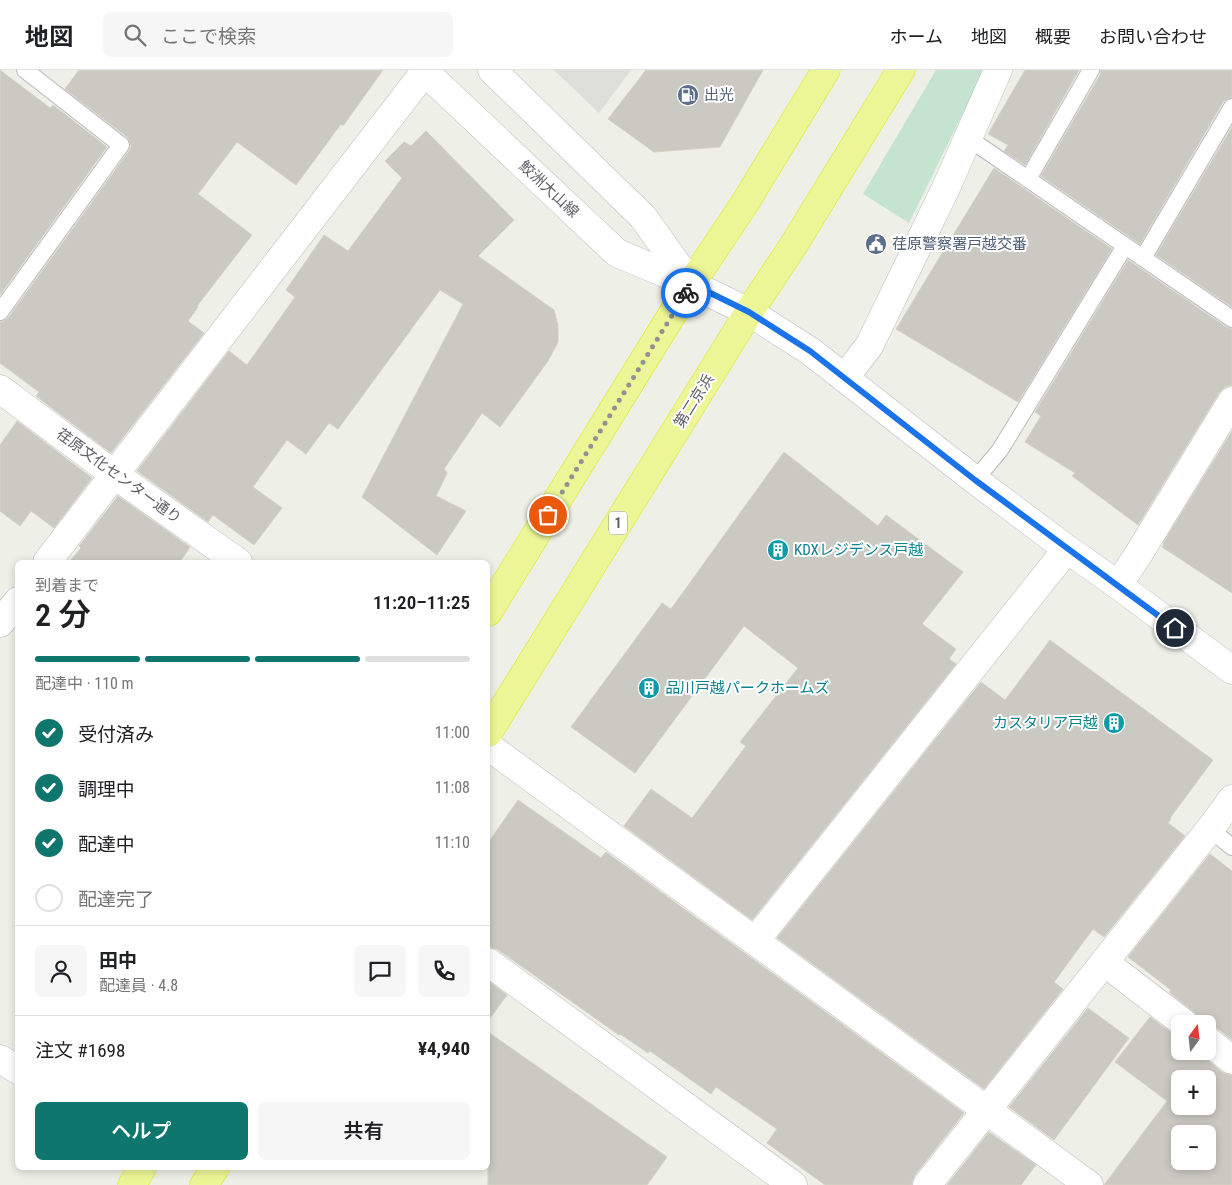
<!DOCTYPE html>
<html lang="ja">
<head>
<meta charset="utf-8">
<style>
  :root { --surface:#fff; --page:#f6f6f6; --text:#202124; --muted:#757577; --line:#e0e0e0; --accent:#0f766e }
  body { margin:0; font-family:"Roboto Condensed","Noto Sans JP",sans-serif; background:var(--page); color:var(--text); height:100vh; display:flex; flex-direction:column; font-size:19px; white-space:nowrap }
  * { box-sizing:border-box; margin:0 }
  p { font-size:16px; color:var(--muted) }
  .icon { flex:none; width:28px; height:28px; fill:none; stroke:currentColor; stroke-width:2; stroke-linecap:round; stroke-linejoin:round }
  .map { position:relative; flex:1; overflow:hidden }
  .details { position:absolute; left:15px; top:490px; width:475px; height:610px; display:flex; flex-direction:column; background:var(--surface); border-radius:8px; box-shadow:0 2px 8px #0003 }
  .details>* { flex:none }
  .needle { width:32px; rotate:15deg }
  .fabs { position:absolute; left:1171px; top:945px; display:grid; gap:10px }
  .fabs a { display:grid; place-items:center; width:45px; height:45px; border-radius:8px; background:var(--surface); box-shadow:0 2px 8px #0003; font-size:25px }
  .pin { position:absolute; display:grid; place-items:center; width:42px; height:42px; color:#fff; margin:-21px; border:2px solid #fff; border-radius:50%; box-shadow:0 1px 5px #0007 }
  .courier { position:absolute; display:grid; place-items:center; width:50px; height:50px; margin:-25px; border:4px solid #1a73e8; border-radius:50%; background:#fff; color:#222; box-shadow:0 1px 6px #0007 }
  .summary em { font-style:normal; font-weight:600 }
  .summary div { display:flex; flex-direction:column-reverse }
  .summary { display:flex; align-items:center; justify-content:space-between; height:85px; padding:0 20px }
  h1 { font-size:32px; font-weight:600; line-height:38px }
  .bar { display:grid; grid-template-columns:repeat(4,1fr); gap:8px 5px; align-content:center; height:60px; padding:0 20px }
  .bar i { height:6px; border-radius:4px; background:var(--line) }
  .bar .on { background:var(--accent) }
  .bar p { grid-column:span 4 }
  .line { display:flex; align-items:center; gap:12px; padding:0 20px; border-top:1px solid var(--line) }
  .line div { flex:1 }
  .round { display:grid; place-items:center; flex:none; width:52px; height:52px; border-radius:8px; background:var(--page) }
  ol { padding:0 20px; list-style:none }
  li { display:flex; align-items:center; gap:15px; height:55px }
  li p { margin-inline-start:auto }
  li .icon { padding:5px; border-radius:50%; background:var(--accent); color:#fff; stroke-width:4 }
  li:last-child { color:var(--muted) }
  li i { width:28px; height:28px; border:2px solid var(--line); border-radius:50% }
  .action { display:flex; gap:10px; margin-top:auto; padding:10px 20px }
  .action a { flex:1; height:58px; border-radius:8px; background:var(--accent); color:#fff; font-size:20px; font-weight:600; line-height:58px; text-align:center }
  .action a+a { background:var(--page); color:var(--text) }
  header { display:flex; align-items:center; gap:30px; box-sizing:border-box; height:70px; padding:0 25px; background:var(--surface); border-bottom:1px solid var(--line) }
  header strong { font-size:24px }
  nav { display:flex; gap:28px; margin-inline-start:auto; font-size:18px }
  .search { width:350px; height:45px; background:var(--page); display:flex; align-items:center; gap:12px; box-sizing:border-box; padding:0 18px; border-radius:8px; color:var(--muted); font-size:19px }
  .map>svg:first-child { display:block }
  .industrial { fill:#ddded8 }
  .green { fill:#c4e4cf }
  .building { fill:#cacac2; stroke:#d3d3c5; fill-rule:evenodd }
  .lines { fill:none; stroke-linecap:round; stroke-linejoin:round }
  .lane-casing { stroke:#b8b8bf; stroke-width:18 }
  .street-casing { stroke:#b8b8bf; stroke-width:29 }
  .secondary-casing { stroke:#bbbbc3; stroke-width:29 }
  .highway-casing { stroke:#dfe510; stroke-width:29 }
  .lane { stroke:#fff; stroke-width:16 }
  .street { stroke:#fff; stroke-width:28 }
  .secondary { stroke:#fff; stroke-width:28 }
  .highway { stroke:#edf696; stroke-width:28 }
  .done { stroke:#909192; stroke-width:5; stroke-dasharray:0 9 }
  .route { stroke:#1a73e8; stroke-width:6 }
  .labels { text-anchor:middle; stroke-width:4; stroke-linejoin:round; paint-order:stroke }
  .shield { fill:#fff; stroke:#8e8e93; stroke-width:1 }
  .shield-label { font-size:14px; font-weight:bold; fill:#5e5e65 }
  .service-label { font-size:15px; fill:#4e5e75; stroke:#fff; text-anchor:start }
  .street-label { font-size:15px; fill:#5e5e65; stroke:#fff }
  .culture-label { font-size:15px; fill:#0d838f; stroke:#fff; text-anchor:start }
</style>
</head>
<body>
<header>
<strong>地図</strong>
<div class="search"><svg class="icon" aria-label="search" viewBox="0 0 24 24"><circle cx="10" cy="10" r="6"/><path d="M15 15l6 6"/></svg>ここで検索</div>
<nav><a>ホーム</a><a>地図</a><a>概要</a><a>お問い合わせ</a></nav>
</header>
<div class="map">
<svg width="1232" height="1115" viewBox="0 0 1232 1115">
  <rect width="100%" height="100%" fill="#eeefe6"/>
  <path class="industrial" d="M554 0H631L599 43Z"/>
  <path class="green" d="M936 0H984L909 153 863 124Z"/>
  <g class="building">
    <path d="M0 0 50 38 53 35 107 77 0 225Z"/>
    <path d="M79 0H383L343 56 341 54 296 115 237 72 198 124 252 165 197 236 198 237 188 251 204 263 111 383 36 326 39 322 0 293V252L4 251 8 248 129 81 131 77 130 72 127 67 65 19Z"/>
    <path d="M646 0H763L720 77 654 82 608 49Z"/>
    <path d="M1025 0H1079L1025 95 1004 81 1008 75 988 64Z"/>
    <path d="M1101 0H1232V27L1227 29 1223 32 1140 174 1041 106 1100 5Z"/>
    <path d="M1232 57V237L1156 185Z"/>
    <path d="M426 61 514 150 478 186 554 240 558 255V272L548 291 500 357 482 343 444 399 447 403 436 426 466 441 437 485 362 427 463 234 440 220 338 359 329 353 306 384 287 370 253 417 282 438 254 475 213 445 208 452 137 401 229 281 247 295 295 227 286 220 324 165 348 181 402 108 385 91 404 72 411 76Z"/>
    <path d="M994 98 1112 179 1018 332 896 259Z"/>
    <path d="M1128 190 1226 257 1232 259V315L1225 317 1219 323 1138 455 1072 406 1075 403 1025 372 1041 346 1035 342Z"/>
    <path d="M17 351 92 408 54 458 31 441 20 456 0 441V375Z"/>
    <path d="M1232 361V523L1162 477 1164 474 1163 473Z"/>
    <path d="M784 382 878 456 886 445 963 502 922 554 956 579 949 589 956 594 752 850 624 756 651 719 692 748 746 676 740 672 798 598 744 556 635 703 571 657 662 533 671 539Z"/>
    <path d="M118 426 190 477 180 492H69L81 478 79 476Z"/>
    <path d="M1050 570 1213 690 1170 748 1171 749 1168 753 1185 766 1104 867 1093 859 1054 912 1063 919 984 1019 777 868 981 612 1005 630Z"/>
    <path d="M518 730 601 788 606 782 964 1043 915 1105 912 1112V1115H825L767 1073 777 1059 716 1017 711 1024 650 981 648 983 620 964 619 965 497 879 488 877V773Z"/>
    <path d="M1210 784 1232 801V970L1217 958 1211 956H1208V954H1200L1199 948 1194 942 1169 922 1171 920 1128 887Z"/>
    <path d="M488 911 507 925 488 951Z"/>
    <path d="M1088 938 1129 968 1054 1070 1009 1037Z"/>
    <path d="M1150 947 1176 966 1180 968V981H1197L1222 1002 1229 1005H1232V1115H1104L1167 1031 1115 992ZM1180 1009H1208V1036H1180ZM1180 1064H1208V1091H1180Z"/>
    <path d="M488 962 667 1087 647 1115H488Z"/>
    <path d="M989 1062 1036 1095 1021 1115H947Z"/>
  </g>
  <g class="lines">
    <g class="lane-casing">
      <g id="lane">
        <path d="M968 68 1232 249"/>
        <path d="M1028 109 1091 0"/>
        <path d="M1143 188 1232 37"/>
        <path d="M0 242 121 75 25 0"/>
        <path d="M975 410 1000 380 1125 176"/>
        <path d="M1210 759 1232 777"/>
      </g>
    </g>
    <g class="street-casing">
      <g id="street">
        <path d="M845 307 869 276 945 120 998 0"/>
        <path d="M0 319 115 405 238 492"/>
        <path d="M47 492 426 0"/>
        <path d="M1118 515 1138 485 1232 331"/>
        <path d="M0 553 18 531"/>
        <path d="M488 676 1089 1115"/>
        <path d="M755 871 1067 479"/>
        <path d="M488 892 793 1115"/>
        <path d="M1104 892 1185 954"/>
        <path d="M1208 971 1232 990"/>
        <path d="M0 989 18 1000"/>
        <path d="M927 1115 1210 759 1232 729"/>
      </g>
    </g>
    <g class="secondary-casing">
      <g id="secondary">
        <path d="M423 0 617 183 691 214 749 242 810 281 975 410 1067 479 1118 515 1232 600"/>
        <path d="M492 0 643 147 691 214"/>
      </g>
    </g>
    <g class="highway-casing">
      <g id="highway">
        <path d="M488 542 691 214 743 136 826 0"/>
        <path d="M488 663 749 242 793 176 901 0"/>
        <path d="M132 1115 142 1098"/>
        <path d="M204 1115 215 1098"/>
      </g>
    </g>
    <use href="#lane" class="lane"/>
    <use href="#street" class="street"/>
    <use href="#secondary" class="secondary"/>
    <use href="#highway" class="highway"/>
  </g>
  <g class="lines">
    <path class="done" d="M548 445 686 223"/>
    <path class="route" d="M686 223 692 214 749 242 810 281 975 410 1175 558"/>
  </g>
  <defs>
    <g id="fuel-disc" transform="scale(1.125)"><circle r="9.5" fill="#5c6f8a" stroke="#fff"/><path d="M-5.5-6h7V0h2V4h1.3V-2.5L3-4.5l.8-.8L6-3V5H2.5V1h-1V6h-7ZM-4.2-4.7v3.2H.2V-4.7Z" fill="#fff"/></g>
    <g id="civic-disc" transform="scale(1.125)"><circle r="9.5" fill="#5c6f8a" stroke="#fff"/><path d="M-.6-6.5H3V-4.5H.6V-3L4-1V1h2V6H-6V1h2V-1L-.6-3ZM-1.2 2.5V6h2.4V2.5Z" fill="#fff"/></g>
    <g id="building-disc" transform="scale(1.125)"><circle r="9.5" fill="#0f9aa8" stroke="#fff"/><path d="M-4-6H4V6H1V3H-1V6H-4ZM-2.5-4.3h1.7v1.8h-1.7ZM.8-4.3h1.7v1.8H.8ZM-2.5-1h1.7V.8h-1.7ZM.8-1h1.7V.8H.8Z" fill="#fff"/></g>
  </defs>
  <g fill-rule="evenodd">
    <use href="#fuel-disc" x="688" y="25"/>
    <use href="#civic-disc" x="876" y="174"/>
    <use href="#building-disc" x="778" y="480"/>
    <use href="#building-disc" x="649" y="618"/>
    <use href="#building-disc" x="1114" y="653"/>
  </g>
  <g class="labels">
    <rect class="shield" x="609" y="441.5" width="18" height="23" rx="4"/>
    <g class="shield-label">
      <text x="618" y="458">1</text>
    </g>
    <g class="service-label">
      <text x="704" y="30">出光</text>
      <text x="892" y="179">荏原警察署戸越交番</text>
    </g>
    <g class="street-label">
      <text transform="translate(549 119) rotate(43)" y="5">鮫洲大山線</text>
      <text transform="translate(694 331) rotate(-58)" y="5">第二京浜</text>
      <text transform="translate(119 406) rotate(36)" y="5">荏原文化センター通り</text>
    </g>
    <g class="culture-label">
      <text x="794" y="485">KDXレジデンス戸越</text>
      <text x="665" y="623">品川戸越パークホームズ</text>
      <text x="1098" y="658" text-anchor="end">カスタリア戸越</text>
    </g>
  </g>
</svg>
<div class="fabs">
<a><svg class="needle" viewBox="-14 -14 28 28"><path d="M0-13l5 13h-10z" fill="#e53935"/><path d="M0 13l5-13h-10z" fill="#757577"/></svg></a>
<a>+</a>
<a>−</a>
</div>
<div class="pin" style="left:548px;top:445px;background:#ea580c"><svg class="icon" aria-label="bag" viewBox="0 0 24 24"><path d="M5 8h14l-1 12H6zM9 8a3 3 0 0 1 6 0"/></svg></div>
<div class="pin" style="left:1175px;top:558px;background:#1f2937"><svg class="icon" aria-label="home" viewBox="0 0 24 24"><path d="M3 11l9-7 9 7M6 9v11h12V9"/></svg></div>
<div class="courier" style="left:686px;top:223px"><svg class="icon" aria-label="bike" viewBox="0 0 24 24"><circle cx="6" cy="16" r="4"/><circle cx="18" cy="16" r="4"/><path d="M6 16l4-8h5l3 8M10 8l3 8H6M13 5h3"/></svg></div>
<section class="details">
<div class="summary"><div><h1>2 分</h1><p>到着まで</p></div><em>11:20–11:25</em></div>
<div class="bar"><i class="on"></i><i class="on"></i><i class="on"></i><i></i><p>配達中 · 110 m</p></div>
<ol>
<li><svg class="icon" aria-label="check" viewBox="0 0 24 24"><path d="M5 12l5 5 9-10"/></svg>受付済み<p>11:00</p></li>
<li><svg class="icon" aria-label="check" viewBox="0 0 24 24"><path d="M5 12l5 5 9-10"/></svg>調理中<p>11:08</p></li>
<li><svg class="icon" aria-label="check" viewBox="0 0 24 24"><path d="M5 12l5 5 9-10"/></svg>配達中<p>11:10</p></li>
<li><i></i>配達完了</li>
</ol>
<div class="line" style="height:90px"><a class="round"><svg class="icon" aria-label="person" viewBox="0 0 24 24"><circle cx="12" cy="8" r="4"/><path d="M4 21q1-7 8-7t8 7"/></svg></a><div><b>田中</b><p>配達員 · 4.8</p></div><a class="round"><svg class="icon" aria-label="chat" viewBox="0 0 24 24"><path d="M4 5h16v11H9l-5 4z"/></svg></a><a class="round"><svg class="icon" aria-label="phone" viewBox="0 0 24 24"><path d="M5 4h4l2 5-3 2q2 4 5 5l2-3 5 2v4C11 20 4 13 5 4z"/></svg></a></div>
<div class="line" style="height:65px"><div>注文 #1698</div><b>¥4,940</b></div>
<div class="action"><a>ヘルプ</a><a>共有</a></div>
</section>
</div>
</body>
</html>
